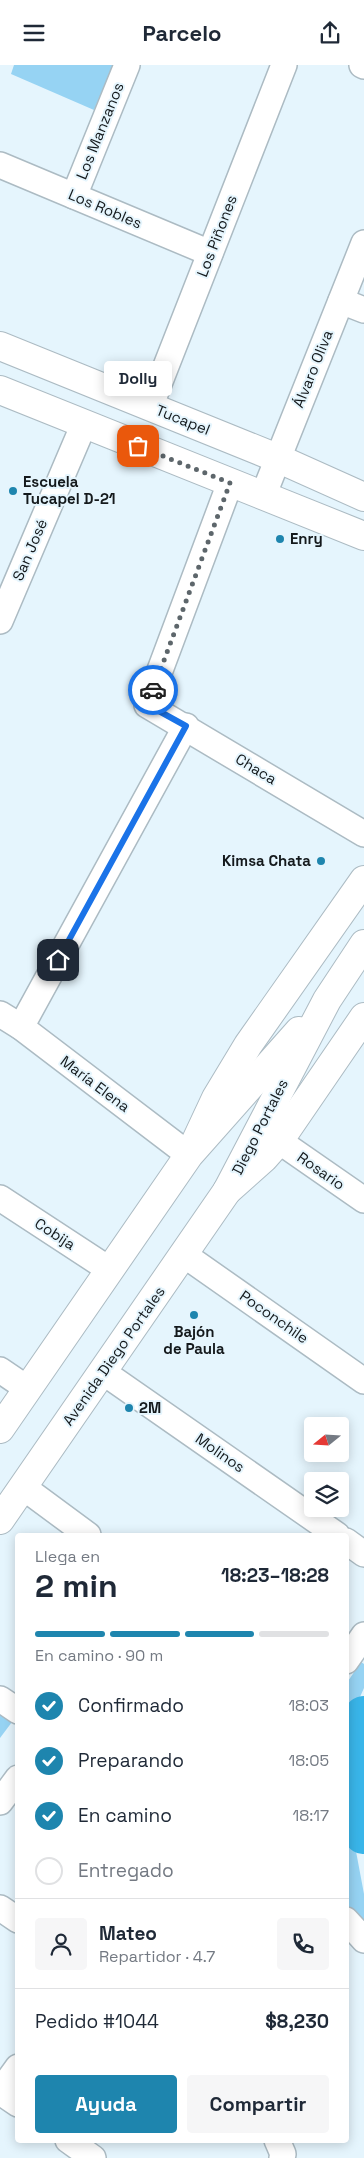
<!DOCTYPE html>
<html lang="es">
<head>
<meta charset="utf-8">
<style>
  :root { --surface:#fff; --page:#f6f6f7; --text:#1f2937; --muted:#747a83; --line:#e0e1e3; --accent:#1e85ae }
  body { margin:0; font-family:"Space Grotesk",sans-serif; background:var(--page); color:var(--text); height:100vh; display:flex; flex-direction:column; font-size:19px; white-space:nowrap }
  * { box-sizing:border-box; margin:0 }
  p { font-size:16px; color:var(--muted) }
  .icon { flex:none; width:28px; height:28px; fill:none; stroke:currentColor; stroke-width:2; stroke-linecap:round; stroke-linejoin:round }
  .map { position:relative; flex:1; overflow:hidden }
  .sheet { position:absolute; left:15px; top:1468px; width:334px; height:610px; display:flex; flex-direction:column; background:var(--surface); border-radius:5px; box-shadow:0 2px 12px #0003 }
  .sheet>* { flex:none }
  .needle { width:32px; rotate:252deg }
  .fabs { position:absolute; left:304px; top:1352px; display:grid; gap:10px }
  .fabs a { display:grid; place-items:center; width:45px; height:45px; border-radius:5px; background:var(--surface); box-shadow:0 2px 12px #0003; font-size:25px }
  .pin { position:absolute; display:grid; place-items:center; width:42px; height:42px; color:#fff; margin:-21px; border-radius:10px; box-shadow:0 2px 8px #0006 }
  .courier { position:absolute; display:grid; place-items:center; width:50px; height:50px; margin:-25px; border:4px solid #1a73e8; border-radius:50%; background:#fff; color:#222; box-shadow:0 1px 6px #0007 }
  .bubble { position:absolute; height:35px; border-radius:5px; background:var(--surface); box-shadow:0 2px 12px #0003; font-size:16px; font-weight:700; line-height:35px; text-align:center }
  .headline em { font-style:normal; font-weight:700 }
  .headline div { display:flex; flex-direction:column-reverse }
  .headline { display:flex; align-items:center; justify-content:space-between; height:85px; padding:0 20px }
  h1 { font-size:32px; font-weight:700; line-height:38px }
  .bar { display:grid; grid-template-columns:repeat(4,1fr); gap:8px 5px; align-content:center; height:60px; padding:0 20px }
  .bar i { height:6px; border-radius:4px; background:var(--line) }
  .bar .current { background:var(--accent) }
  .bar p { grid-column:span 4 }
  .line { display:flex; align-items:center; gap:12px; padding:0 20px; border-top:1px solid var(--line) }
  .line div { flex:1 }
  .round { display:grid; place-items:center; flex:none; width:52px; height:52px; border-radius:5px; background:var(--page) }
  ol { padding:0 20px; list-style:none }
  li { display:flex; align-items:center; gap:15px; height:55px }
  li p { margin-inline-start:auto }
  li .icon { padding:5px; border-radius:50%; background:var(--accent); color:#fff; stroke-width:4 }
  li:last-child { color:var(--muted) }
  li i { width:28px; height:28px; border:2px solid var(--line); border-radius:50% }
  .action { display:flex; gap:10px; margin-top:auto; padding:10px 20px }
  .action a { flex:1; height:58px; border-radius:5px; background:var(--accent); color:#fff; font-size:20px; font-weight:700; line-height:58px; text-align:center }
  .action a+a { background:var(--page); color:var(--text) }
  header { display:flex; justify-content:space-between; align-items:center; height:65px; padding:0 20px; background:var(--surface); font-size:22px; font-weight:700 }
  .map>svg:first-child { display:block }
  .green { fill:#96d3f3 }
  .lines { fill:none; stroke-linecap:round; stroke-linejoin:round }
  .river { stroke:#39b5e9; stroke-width:42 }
  .minor-casing { stroke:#acbbc3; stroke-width:28 }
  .tertiary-casing { stroke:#acbbc3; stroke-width:30 }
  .secondary-casing { stroke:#acbbc3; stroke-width:30 }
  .primary-casing { stroke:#acbbc3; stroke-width:30 }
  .minor { stroke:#fff; stroke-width:25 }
  .tertiary { stroke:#fff; stroke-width:28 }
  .secondary { stroke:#fff; stroke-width:28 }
  .primary { stroke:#fff; stroke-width:28 }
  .done { stroke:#5d666b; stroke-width:5; stroke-dasharray:0 9 }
  .route { stroke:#1a73e8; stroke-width:6 }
  .poi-dot { fill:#1e85ae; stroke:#e5f5fd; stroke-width:2 }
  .labels { text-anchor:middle; stroke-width:4; stroke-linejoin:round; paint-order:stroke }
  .street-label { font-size:15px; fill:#14191c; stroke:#e5f5fd }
  .poi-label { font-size:15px; font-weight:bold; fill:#14191c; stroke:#e5f5fd; text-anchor:start }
</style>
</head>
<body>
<header><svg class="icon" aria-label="menu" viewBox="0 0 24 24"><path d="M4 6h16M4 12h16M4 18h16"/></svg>Parcelo<svg class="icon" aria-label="share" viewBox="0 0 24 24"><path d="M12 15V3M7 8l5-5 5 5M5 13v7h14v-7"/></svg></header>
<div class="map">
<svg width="364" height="2093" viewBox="0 0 364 2093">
  <rect width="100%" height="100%" fill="#e5f5fd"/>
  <g class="green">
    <path d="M14 0H113L94 45 11 9Z"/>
    <path d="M361 1597 364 1599V1623L347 1661 346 1684V1619Z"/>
    <path d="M0 1649 12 1657 0 1673Z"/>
    <path d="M346 1733 364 1829V1868L346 1840Z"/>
  </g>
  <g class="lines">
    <path class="river" d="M364 1652 349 1711 364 1768"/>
    <g class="minor-casing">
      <g id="minor">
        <path d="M362 0 364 1"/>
        <path d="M0 100 210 188"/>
        <path d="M74 131 127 0"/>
        <path d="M341 236 364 245"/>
        <path d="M150 342 284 0"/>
        <path d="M230 418 147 640 364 769"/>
        <path d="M263 431 364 178"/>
        <path d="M0 556 84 359"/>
        <path d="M0 949 21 962 189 1090"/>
        <path d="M21 962 186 661"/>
        <path d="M279 1076 364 1135"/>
        <path d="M0 1133 110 1205"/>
        <path d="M183 1189 364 1316"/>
        <path d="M0 1305 28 1324"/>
        <path d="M103 1307 337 1470"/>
        <path d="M23 1422 88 1470"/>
        <path d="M346 1476 364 1489"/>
        <path d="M346 1596 364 1570"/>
        <path d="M0 1634 18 1646"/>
        <path d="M0 1737 18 1713"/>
        <path d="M0 1843 18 1855"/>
        <path d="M346 1855 364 1875"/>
        <path d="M18 2002 0 2027 18 2039"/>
        <path d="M68 2075 93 2093"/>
        <path d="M277 2075 283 2089 282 2093"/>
      </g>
    </g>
    <g class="tertiary-casing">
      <g id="tertiary">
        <path d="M194 1080 216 1033 248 980 364 815"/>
        <path d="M227 1126 264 1093 279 1076 364 952"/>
      </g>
    </g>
    <g class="secondary-casing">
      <g id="secondary">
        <path d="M0 281 277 393 364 432"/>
        <path d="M0 325 364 471"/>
      </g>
    </g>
    <g class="primary-casing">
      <g id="primary">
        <path d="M0 1364 189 1090 299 966"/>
        <path d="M0 1455 227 1126 327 935 364 879"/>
      </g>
    </g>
    <use href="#minor" class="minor"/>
    <use href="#tertiary" class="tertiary"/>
    <use href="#secondary" class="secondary"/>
    <use href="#primary" class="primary"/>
  </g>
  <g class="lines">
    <path class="done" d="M138 381 230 418 153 625"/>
    <path class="route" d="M58 895 186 661 148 640 153 625"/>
  </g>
  <g class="poi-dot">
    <circle cx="13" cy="426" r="5"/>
    <circle cx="280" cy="474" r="5"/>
    <circle cx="321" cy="796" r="5"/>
    <circle cx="194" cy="1250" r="5"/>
    <circle cx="129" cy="1343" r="5"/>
  </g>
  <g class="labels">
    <g class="street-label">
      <text transform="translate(100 66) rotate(-68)" y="5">Los Manzanos</text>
      <text transform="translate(105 144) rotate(23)" y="5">Los Robles</text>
      <text transform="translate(217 171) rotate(-69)" y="5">Los Piñones</text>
      <text transform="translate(313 304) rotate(-68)" y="5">Álvaro Oliva</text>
      <text transform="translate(183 355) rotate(22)" y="5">Tucapel</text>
      <text transform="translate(30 485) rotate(-67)" y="5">San José</text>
      <text transform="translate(256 704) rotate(31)" y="5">Chaca</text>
      <text transform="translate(95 1019) rotate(37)" y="5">María Elena</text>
      <text transform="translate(260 1062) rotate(-63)" y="5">Diego Portales</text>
      <text transform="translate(321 1106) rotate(35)" y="5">Rosario</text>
      <text transform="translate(55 1169) rotate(33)" y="5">Cobija</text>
      <text transform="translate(274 1252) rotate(35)" y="5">Poconchile</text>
      <text transform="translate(114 1291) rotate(-55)" y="5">Avenida Diego Portales</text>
      <text transform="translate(220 1388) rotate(35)" y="5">Molinos</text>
    </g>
    <g class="poi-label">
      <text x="23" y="422">Escuela<tspan x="23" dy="17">Tucapel D-21</tspan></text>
      <text x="290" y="479">Enry</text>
      <text x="311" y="801" text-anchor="end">Kimsa Chata</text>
      <text x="194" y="1272" text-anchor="middle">Bajón<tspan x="194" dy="17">de Paula</tspan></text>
      <text x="139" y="1348">2M</text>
    </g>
  </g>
</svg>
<div class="fabs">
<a><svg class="needle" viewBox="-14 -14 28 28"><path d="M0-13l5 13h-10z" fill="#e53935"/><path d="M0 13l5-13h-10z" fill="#747a83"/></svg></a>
<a><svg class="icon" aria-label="layers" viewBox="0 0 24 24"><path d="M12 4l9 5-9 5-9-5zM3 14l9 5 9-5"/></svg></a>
</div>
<div class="pin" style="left:138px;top:381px;background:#ea580c"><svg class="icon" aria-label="bag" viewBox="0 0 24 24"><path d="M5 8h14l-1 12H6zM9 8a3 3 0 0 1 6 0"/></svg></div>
<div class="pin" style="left:58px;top:895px;background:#1f2937"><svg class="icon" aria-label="home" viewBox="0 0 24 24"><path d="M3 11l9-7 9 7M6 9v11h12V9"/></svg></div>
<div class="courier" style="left:153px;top:625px"><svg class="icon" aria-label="car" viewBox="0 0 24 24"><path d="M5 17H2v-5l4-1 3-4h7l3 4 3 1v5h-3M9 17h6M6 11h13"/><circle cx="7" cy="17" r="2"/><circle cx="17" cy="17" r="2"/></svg></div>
<div class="bubble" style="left:104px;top:296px;width:68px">Dolly</div>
<section class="sheet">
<div class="headline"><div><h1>2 min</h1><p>Llega en</p></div><em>18:23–18:28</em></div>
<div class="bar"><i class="current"></i><i class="current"></i><i class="current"></i><i></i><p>En camino · 90 m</p></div>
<ol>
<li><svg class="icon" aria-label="check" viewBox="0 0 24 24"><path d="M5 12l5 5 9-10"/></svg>Confirmado<p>18:03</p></li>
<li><svg class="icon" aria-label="check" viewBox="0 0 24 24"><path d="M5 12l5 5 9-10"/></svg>Preparando<p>18:05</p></li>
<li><svg class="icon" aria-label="check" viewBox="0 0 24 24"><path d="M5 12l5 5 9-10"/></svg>En camino<p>18:17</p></li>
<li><i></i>Entregado</li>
</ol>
<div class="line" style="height:90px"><a class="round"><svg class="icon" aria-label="person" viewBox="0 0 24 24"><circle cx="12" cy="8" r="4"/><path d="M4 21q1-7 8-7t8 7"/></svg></a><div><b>Mateo</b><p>Repartidor · 4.7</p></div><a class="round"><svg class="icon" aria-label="phone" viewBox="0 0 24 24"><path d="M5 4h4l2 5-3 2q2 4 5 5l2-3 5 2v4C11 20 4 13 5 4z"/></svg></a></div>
<div class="line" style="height:65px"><div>Pedido #1044</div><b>$8,230</b></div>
<div class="action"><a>Ayuda</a><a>Compartir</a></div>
</section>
</div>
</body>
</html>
